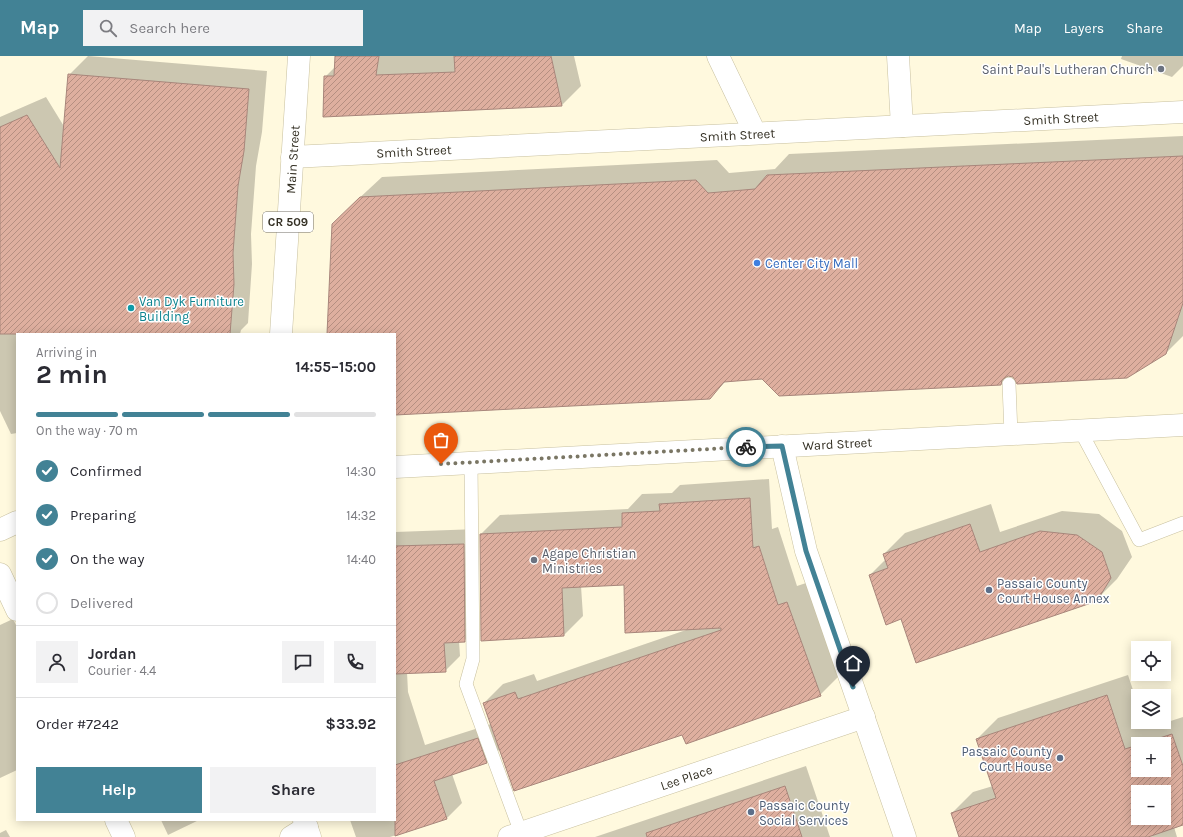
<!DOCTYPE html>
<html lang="en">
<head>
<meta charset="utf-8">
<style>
  :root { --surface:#fff; --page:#f2f2f3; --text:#2b2b33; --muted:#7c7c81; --line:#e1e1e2; --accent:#428295 }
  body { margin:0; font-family:Karla,sans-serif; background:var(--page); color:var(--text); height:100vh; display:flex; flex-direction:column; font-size:15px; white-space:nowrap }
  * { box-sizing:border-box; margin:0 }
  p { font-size:13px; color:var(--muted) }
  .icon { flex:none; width:22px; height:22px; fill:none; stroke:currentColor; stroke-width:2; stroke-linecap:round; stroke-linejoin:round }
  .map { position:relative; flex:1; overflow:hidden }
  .side { position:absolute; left:16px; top:277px; width:380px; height:488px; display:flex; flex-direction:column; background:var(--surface); border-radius:0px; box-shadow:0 2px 10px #0003 }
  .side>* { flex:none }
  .controls { position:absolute; left:1131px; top:585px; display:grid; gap:8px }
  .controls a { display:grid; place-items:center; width:40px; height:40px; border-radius:0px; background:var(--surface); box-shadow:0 2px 10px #0003; font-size:20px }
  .pin { position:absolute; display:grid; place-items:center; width:34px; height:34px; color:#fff; margin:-41px -17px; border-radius:50% 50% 50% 0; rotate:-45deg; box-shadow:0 0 4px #0007 }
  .pin .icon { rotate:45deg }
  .courier { position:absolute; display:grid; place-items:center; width:40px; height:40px; margin:-20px; border:3px solid #428295; border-radius:50%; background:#fff; color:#222; box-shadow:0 1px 5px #0007 }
  .overview em { font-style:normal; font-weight:700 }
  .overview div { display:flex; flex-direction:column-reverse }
  .overview { display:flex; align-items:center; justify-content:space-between; height:68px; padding:0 20px }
  h1 { font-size:26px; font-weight:700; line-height:30px }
  .bar { display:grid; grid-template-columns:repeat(4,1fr); gap:6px 4px; align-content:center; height:48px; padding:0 20px }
  .bar i { height:5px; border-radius:3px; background:var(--line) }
  .bar .on { background:var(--accent) }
  .bar p { grid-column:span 4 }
  .line { display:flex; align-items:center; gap:10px; padding:0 20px; border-top:1px solid var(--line) }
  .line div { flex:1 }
  .round { display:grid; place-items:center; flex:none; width:42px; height:42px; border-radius:0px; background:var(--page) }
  ol { padding:0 20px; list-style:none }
  li { display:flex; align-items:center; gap:12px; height:44px }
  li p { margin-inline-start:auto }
  li .icon { padding:4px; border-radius:50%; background:var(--accent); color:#fff; stroke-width:4 }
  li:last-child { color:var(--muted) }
  li i { width:22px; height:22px; border:2px solid var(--line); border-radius:50% }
  .primary-button { display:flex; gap:8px; margin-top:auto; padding:8px 20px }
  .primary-button a { flex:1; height:46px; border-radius:0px; background:var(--accent); color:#fff; font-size:16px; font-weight:700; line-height:46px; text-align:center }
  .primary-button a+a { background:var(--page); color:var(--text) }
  header { display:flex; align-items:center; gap:24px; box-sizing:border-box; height:56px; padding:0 20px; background:var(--accent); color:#fff }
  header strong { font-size:19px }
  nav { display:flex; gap:22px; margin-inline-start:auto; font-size:14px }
  .search { width:280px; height:36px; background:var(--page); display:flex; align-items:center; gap:10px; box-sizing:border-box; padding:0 14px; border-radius:0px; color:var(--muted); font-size:15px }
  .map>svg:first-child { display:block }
  .shadow { fill:#0003; fill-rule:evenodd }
  .building { fill:url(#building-hatch); stroke:#a8867b; fill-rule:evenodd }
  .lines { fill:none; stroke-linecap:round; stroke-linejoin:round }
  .lane-casing { stroke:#c8c09f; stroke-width:14 }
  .street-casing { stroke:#c8c09f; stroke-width:23 }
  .primary-casing { stroke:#c8c09f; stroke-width:23 }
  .lane { stroke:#fff; stroke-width:13 }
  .street { stroke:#fff; stroke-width:22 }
  .primary { stroke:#fff; stroke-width:22 }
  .done { stroke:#7a7664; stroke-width:4; stroke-dasharray:0 7.2 }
  .route { stroke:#428295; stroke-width:5 }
  .worship-dot { fill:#6b7280; stroke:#fff; stroke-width:1.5 }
  .shop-dot { fill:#3f7fe0; stroke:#fff; stroke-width:1.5 }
  .culture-dot { fill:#0f9aa8; stroke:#fff; stroke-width:1.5 }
  .service-dot { fill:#5c6f8a; stroke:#fff; stroke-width:1.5 }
  .labels { text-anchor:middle; stroke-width:3; stroke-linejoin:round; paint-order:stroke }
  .shield { fill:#fff; stroke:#706d65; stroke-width:1 }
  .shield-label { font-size:12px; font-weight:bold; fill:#332f23 }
  .worship-label { font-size:13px; fill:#5b616d; stroke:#fff; text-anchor:end }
  .street-label { font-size:13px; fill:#332f23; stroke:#fff }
  .shop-label { font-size:13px; fill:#366cbe; stroke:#fff; text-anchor:start }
  .culture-label { font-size:13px; fill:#0d838f; stroke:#fff; text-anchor:start }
  .service-label { font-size:13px; fill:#4e5e75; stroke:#fff; text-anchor:start }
</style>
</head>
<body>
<header>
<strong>Map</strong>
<div class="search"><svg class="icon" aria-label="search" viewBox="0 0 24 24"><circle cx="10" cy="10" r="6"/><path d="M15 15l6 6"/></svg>Search here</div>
<nav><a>Map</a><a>Layers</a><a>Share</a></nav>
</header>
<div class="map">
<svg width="1183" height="781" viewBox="0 0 1183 781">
  <defs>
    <pattern id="building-hatch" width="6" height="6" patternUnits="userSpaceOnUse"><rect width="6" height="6" fill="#deaf9f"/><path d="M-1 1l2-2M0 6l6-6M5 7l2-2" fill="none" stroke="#b58f81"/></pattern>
  </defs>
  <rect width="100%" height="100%" fill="#fff9de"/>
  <g class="shadow">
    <path d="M88 0 267 15 262 76 256 110 251 178 252 208 248 267 241 274 240 278H17V377L11 378 0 355V61L46 41 65 72 69 19Z"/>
    <path d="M336 0H574L581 30 562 49 324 60 325 21 336 10Z"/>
    <path d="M1122 0H1183V10L1172 21 1121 3Z"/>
    <path d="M1183 80V280L1165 298 1014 320 1009 319 1001 328 762 322 726 325 709 342 395 358V278H328L354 147 382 121 717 104 729 117 775 113 789 98Z"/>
    <path d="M769 423 772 473 778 471 797 530 806 527 839 620 820 639 683 678 500 693 486 707 452 718 462 747 447 762 390 781H356L350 764H395V476L478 473 479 570 464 585H459L460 600 445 615 407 616 408 636 425 689 491 668 484 647 503 628 534 618 537 625 689 573 625 528 581 530 583 560 564 579 481 478 500 459 628 453 642 438 672 437 680 429Z"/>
    <path d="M991 448 1000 476 1062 455 1099 458 1122 475 1132 501 1117 523 1096 544 902 562 870 519 886 503 884 498 905 477Z"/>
    <path d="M13 563 17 571V714L0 722V569Z"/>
    <path d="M1128 619 1138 649V666H1144L1146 673 1183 661V768L1174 771 1177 781H960L952 757 973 736 993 730 977 683 998 662ZM1138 688H1164V714H1138ZM1138 736H1164V762H1138Z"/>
    <path d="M806 710 830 781H595Z"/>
    <path d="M161 764H199L168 779Z"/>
    <path d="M6 774 10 781H0V777Z"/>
  </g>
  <g class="building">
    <path d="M335 0H379L376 19 455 16 454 0H551L562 50 323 61 324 20H334Z"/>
    <path d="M68 18 249 33 244 95 238 130 233 197 234 228 230 278H0V71L27 59 60 112Z"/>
    <path d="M1183 100V247L1166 298 1127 322 1017 328 1013 321 1008 320 1002 324 1001 329 779 340 762 323 724 326 710 343 395 359V278H327L332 168 360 141 696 124 708 137 755 133 767 119Z"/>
    <path d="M750 442 753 492 759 490 778 549 787 546 821 640 686 688 682 679 514 735 483 647 515 636 518 643 721 574V572L625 577 624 529 562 532 564 580 481 585 480 478 622 471V457L660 455 659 448Z"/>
    <path d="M970 468 980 496 1040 475 1077 479 1102 496 1111 522 1097 545 916 607 901 563 886 569 869 519 888 512 883 498Z"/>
    <path d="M464 488 465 586 444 587 446 616 395 618V490Z"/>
    <path d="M1107 639 1125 693 1138 689V714H1164V688H1141L1172 678 1183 710V769L1148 781H959L951 757 996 742 976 683ZM1138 736H1164V762H1138Z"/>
    <path d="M478 682 487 707 434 725 447 763 395 780V709Z"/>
    <path d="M785 730 802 781H647L646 777Z"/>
  </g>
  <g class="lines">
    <g class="lane-casing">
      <g id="lane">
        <path d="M1009 328 1011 378"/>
        <path d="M1080 374 1139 484 1183 467"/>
        <path d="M471 407 473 603 466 628 521 777"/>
      </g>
    </g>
    <g class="street-casing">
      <g id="street">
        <path d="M718 0 755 77"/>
        <path d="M898 0 902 70"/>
        <path id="s1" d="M292 101 1183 56"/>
        <path d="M782 390 806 495 905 781"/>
        <path d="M0 518 17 554"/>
        <path d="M116 764 124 781"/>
        <path d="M291 781 307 771"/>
        <path id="s2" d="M509 781 864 661"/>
      </g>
    </g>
    <g class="primary-casing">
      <g id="primary">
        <path id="s3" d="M281 278 299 0"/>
        <path id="s4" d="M395 411 1183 369"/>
        <path d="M0 474 17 466"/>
        <path d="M304 764 310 781"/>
      </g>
    </g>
    <use href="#lane" class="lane"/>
    <use href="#street" class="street"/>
    <use href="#primary" class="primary"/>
  </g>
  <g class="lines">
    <path class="done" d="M441 408 746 391"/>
    <path class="route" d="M746 391 782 390 806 495 853 631"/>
  </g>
  <g class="worship-dot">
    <circle cx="1161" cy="13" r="4"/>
    <circle cx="534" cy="504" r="4"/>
  </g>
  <circle class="shop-dot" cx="757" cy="207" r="4"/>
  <circle class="culture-dot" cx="131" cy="252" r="4"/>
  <g class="service-dot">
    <circle cx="989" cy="534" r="4"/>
    <circle cx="1060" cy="702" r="4"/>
    <circle cx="751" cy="756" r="4"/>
  </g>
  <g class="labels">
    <rect class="shield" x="263" y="156" width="50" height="20" rx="3"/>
    <g class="shield-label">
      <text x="288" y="170">CR 509</text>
    </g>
    <g class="worship-label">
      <text x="1153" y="18">Saint Paul's Lutheran Church</text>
      <text x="542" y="502" text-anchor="start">Agape Christian<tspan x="542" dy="15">Ministries</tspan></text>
    </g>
    <g class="street-label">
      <text dy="5" stroke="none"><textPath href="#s1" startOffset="770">Smith Street</textPath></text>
      <text dy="5" stroke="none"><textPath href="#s1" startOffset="446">Smith Street</textPath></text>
      <text dy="5" stroke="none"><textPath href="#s1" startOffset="122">Smith Street</textPath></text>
      <text dy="5" stroke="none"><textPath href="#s3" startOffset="175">Main Street</textPath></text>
      <text dy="5" stroke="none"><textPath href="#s4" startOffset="443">Ward Street</textPath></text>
      <text dy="5" stroke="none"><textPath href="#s2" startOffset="187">Lee Place</textPath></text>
    </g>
    <g class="shop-label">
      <text x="765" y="212">Center City Mall</text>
    </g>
    <g class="culture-label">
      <text x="139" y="250">Van Dyk Furniture<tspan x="139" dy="15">Building</tspan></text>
    </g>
    <g class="service-label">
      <text x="997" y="532">Passaic County<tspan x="997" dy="15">Court House Annex</tspan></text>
      <text x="1052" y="700" text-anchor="end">Passaic County<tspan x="1052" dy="15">Court House</tspan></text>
      <text x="759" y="754">Passaic County<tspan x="759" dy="15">Social Services</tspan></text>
    </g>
  </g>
</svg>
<div class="controls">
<a><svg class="icon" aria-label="locate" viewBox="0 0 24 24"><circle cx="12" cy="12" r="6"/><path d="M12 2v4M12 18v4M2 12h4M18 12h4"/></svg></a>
<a><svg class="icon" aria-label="layers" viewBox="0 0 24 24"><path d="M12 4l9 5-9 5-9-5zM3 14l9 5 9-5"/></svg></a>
<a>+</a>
<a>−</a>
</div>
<div class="pin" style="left:441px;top:408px;background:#ea580c"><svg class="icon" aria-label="bag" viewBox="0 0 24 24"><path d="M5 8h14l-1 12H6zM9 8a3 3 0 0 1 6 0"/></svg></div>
<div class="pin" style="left:853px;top:631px;background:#1f2937"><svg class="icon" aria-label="home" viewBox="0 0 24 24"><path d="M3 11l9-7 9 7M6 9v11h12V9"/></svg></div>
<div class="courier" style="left:746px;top:391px"><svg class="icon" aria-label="bike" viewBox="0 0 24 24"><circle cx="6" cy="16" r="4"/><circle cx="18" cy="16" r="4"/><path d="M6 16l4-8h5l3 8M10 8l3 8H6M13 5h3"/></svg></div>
<section class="side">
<div class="overview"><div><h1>2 min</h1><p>Arriving in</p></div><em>14:55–15:00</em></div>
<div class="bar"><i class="on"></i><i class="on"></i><i class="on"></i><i></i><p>On the way · 70 m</p></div>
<ol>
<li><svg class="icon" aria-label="check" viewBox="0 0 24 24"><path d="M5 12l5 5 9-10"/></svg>Confirmed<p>14:30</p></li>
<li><svg class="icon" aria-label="check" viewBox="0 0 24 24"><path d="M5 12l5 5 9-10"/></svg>Preparing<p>14:32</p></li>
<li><svg class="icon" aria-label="check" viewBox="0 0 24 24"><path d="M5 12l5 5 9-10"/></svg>On the way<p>14:40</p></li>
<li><i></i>Delivered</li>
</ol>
<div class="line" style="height:72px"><a class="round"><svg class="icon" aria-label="person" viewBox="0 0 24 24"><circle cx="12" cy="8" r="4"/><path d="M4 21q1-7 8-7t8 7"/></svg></a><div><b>Jordan</b><p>Courier · 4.4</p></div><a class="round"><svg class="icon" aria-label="chat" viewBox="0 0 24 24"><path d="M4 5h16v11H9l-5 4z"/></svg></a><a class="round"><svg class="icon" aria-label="phone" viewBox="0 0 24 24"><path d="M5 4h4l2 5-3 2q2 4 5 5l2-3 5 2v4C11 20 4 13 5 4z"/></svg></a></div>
<div class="line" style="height:52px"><div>Order #7242</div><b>$33.92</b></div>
<div class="primary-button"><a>Help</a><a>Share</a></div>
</section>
</div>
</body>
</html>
